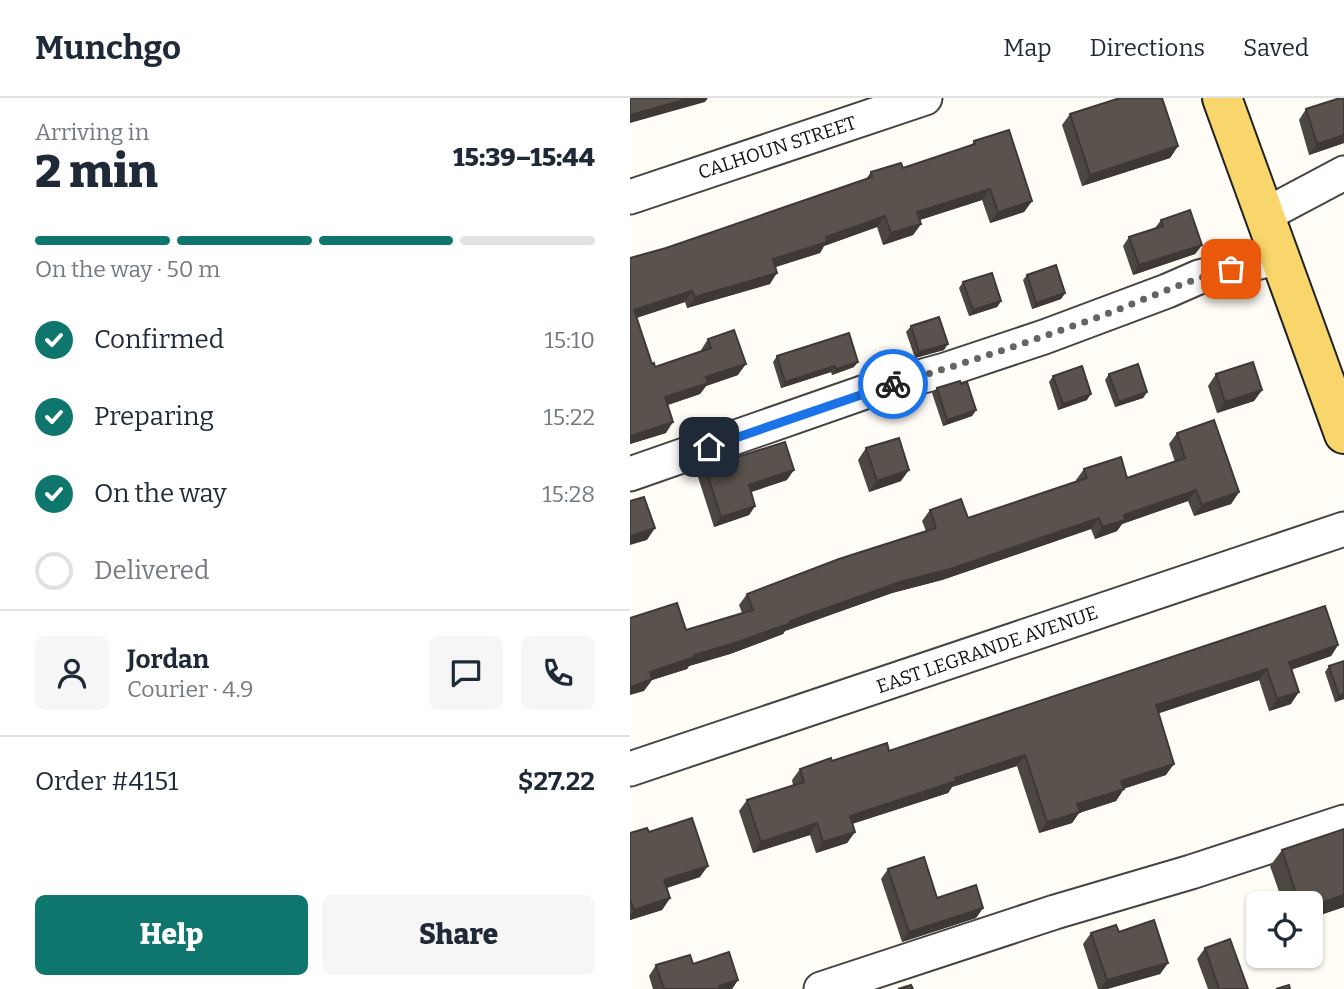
<!DOCTYPE html>
<html lang="en">
<head>
<meta charset="utf-8">
<style>
  :root { --surface:#fff; --page:#f6f6f7; --text:#1f2937; --muted:#747a83; --line:#e0e1e3; --accent:#0f766e }
  body { margin:0; font-family:Bitter,serif; background:var(--page); color:var(--text); height:100vh; display:flex; flex-direction:column; font-size:26px; white-space:nowrap }
  * { box-sizing:border-box; margin:0 }
  p { font-size:23px; color:var(--muted) }
  .icon { flex:none; width:38px; height:38px; fill:none; stroke:currentColor; stroke-width:2; stroke-linecap:round; stroke-linejoin:round }
  .map { position:relative; flex:1; overflow:hidden }
  .panel { display:flex; flex-direction:column; background:var(--surface); width:630px }
  .panel>* { flex:none }
  .controls { position:absolute; left:616px; top:793px; display:grid; gap:14px }
  .controls a { display:grid; place-items:center; width:77px; height:77px; border-radius:10px; background:var(--surface); box-shadow:0 2px 5px #0004; font-size:35px }
  .pin { position:absolute; display:grid; place-items:center; width:60px; height:60px; color:#fff; margin:-30px; border-radius:14px; box-shadow:0 4px 10px #0006 }
  .courier { position:absolute; display:grid; place-items:center; width:70px; height:70px; margin:-35px; border:5px solid #1a73e8; border-radius:50%; background:#fff; color:#222; box-shadow:0 2px 9px #0007 }
  .head em { font-style:normal; font-weight:800 }
  .head div { display:flex; flex-direction:column-reverse }
  .head { display:flex; align-items:center; justify-content:space-between; height:119px; padding:0 35px }
  h1 { font-size:46px; font-weight:800; line-height:52px }
  .bar { display:grid; grid-template-columns:repeat(4,1fr); gap:10px 7px; align-content:center; height:84px; padding:0 35px }
  .bar i { height:9px; border-radius:5px; background:var(--line) }
  .bar .current { background:var(--accent) }
  .bar p { grid-column:span 4 }
  .line { display:flex; align-items:center; gap:18px; padding:0 35px; border-top:2px solid var(--line) }
  .line div { flex:1 }
  .round { display:grid; place-items:center; flex:none; width:74px; height:74px; border-radius:10px; background:var(--page) }
  ol { padding:0 35px; list-style:none }
  li { display:flex; align-items:center; gap:21px; height:77px }
  li p { margin-inline-start:auto }
  li .icon { padding:7px; border-radius:50%; background:var(--accent); color:#fff; stroke-width:4 }
  li:last-child { color:var(--muted) }
  li i { width:38px; height:38px; border:4px solid var(--line); border-radius:50% }
  .button { display:flex; gap:14px; margin-top:auto; padding:14px 35px }
  .button a { flex:1; height:80px; border-radius:10px; background:var(--accent); color:#fff; font-size:28px; font-weight:800; line-height:80px; text-align:center }
  .button a+a { background:var(--page); color:var(--text) }
  header { display:flex; align-items:center; gap:42px; box-sizing:border-box; height:98px; padding:0 35px; background:var(--surface); border-bottom:2px solid var(--line) }
  header strong { font-size:33px }
  nav { display:flex; gap:38px; margin-inline-start:auto; font-size:24px }
  main { display:flex; flex:1; min-height:0 }
  .map>svg:first-child { display:block }
  .lines { fill:none; stroke-linecap:round; stroke-linejoin:round }
  .minor-casing { stroke:#444; stroke-width:37 }
  .major-casing { stroke:#222; stroke-width:42 }
  .minor { stroke:#fff; stroke-width:33 }
  .major { stroke:#f9d66b; stroke-width:38 }
  .wall { fill:#4d4742 }
  .shaded-wall { fill:#3f3936 }
  .building { fill:#5a524d; stroke:#3f3936; stroke-width:2 }
  .done { stroke:#646461; stroke-width:7; stroke-dasharray:0 12.6 }
  .route { stroke:#1a73e8; stroke-width:9 }
  .labels { text-anchor:middle; stroke-width:7; stroke-linejoin:round; paint-order:stroke }
  .street-label { font-size:19px; fill:#111; stroke:#fff }
</style>
</head>
<body>
<header>
<strong>Munchgo</strong>
<nav><a>Map</a><a>Directions</a><a>Saved</a></nav>
</header>
<main>
<section class="panel">
<div class="head"><div><h1>2 min</h1><p>Arriving in</p></div><em>15:39–15:44</em></div>
<div class="bar"><i class="current"></i><i class="current"></i><i class="current"></i><i></i><p>On the way · 50 m</p></div>
<ol>
<li><svg class="icon" aria-label="check" viewBox="0 0 24 24"><path d="M5 12l5 5 9-10"/></svg>Confirmed<p>15:10</p></li>
<li><svg class="icon" aria-label="check" viewBox="0 0 24 24"><path d="M5 12l5 5 9-10"/></svg>Preparing<p>15:22</p></li>
<li><svg class="icon" aria-label="check" viewBox="0 0 24 24"><path d="M5 12l5 5 9-10"/></svg>On the way<p>15:28</p></li>
<li><i></i>Delivered</li>
</ol>
<div class="line" style="height:126px"><a class="round"><svg class="icon" aria-label="person" viewBox="0 0 24 24"><circle cx="12" cy="8" r="4"/><path d="M4 21q1-7 8-7t8 7"/></svg></a><div><b>Jordan</b><p>Courier · 4.9</p></div><a class="round"><svg class="icon" aria-label="chat" viewBox="0 0 24 24"><path d="M4 5h16v11H9l-5 4z"/></svg></a><a class="round"><svg class="icon" aria-label="phone" viewBox="0 0 24 24"><path d="M5 4h4l2 5-3 2q2 4 5 5l2-3 5 2v4C11 20 4 13 5 4z"/></svg></a></div>
<div class="line" style="height:91px"><div>Order #4151</div><b>$27.22</b></div>
<div class="button"><a>Help</a><a>Share</a></div>
</section>
<div class="map">
<svg width="714" height="891" viewBox="0 0 714 891">
  <rect width="100%" height="100%" fill="#fffdf5"/>
  <g class="lines">
    <g class="minor-casing">
      <g id="minor">
        <path d="M0 99 295 0"/>
        <path d="M635 117 714 75"/>
        <path d="M0 376 235 294 315 272 414 239 537 193 569 179 650 159"/>
        <path d="M0 671 714 431"/>
        <path d="M191 891 425 814 561 774 714 724"/>
      </g>
    </g>
    <g class="major-casing">
      <path id="major" d="M592 0 714 336"/>
    </g>
    <use href="#minor" class="minor"/>
    <use href="#major" class="major"/>
  </g>
  <g class="wall">
    <path d="M676 11 714 45 679 57 669 22Z"/>
    <path d="M440 16 548 48 540 60 452 88 432 27Z"/>
    <path d="M344 43 402 103 394 114 360 125 352 102 290 122 291 126 283 137 253 147 247 129 194 148 190 155 146 169 140 186 57 210 55 204 6 220 22 266 25 269 71 254V252L78 241 108 277 76 288 70 296 38 307 36 335 0 346V160L36 150 236 81 241 74 273 70 341 48Z"/>
    <path d="M531 122 572 147 565 156 503 177 493 148 499 139 525 130Z"/>
    <path d="M397 177 435 195 431 201 402 211 393 182Z"/>
    <path d="M333 184 371 203 367 209 339 218 329 190Z"/>
    <path d="M281 228 314 252 285 260 276 234Z"/>
    <path d="M147 258 224 269 202 277 201 274 151 290 143 264Z"/>
    <path d="M479 276 517 294 513 300 485 309 475 282Z"/>
    <path d="M586 276 632 292 624 303 587 315 578 288Z"/>
    <path d="M423 278 457 302 428 312 419 284Z"/>
    <path d="M307 290 346 312 342 318 313 328 302 295Z"/>
    <path d="M547 335 609 394 601 406 564 418 558 403 492 426 487 433 465 441 461 431 312 482 262 495 155 533 153 536 100 556 59 568 57 571 22 582 14 593 56 532 112 515 109 507 117 496 296 433 292 423 300 412 338 420 447 384 446 382 454 371 497 380 545 364 539 346Z"/>
    <path d="M236 350 271 383 239 394 228 362Z"/>
    <path d="M75 369 157 382 121 394 125 408 119 417 84 429 68 379Z"/>
    <path d="M708 547 701 558 661 572V606L639 613 629 582 528 615 536 677 493 691 486 703 449 715 442 725 409 735 387 668 322 689 318 695 222 726 225 734 217 745 186 755 180 737 123 755 109 713 117 702 163 687 162 682 170 671 202 663 259 653Z"/>
    <path d="M699 568 714 601 705 604 695 574Z"/>
    <path d="M0 735 70 779 37 790 40 800 32 812 0 822Z"/>
    <path d="M652 752 714 809 681 820V805H653L640 768Z"/>
    <path d="M258 771 307 800 353 810 346 820 272 844 251 781Z"/>
    <path d="M489 834 538 865 530 876 477 891H468L453 846 461 835Z"/>
    <path d="M575 850 618 891H578L567 861Z"/>
    <path d="M63 866 108 882 102 891H23L19 878 26 867Z"/>
  </g>
  <g class="shaded-wall">
    <path d="M60 0H78L75 4 0 25V17Z"/>
    <path d="M714 37V45L679 57 687 46Z"/>
    <path d="M548 48 540 60 452 88 460 77Z"/>
    <path d="M360 91 352 102 280 125 287 114Z"/>
    <path d="M402 103 394 114 360 125 368 114Z"/>
    <path d="M255 118 247 129 194 148 190 155 135 172 143 161 196 139Z"/>
    <path d="M291 126 283 137 253 147 261 135Z"/>
    <path d="M572 147 565 156 503 177 509 167Z"/>
    <path d="M147 175 140 186 57 210 65 199Z"/>
    <path d="M62 193 55 204 0 222 4 212Z"/>
    <path d="M435 195 431 201 402 211 406 205Z"/>
    <path d="M371 203 367 209 339 218 343 212Z"/>
    <path d="M318 246 314 252 285 260 289 254Z"/>
    <path d="M228 264 224 269 202 277 206 271Z"/>
    <path d="M116 266 108 277 76 288 70 296 28 310 35 299 76 279Z"/>
    <path d="M205 268 201 274 151 290 155 284Z"/>
    <path d="M632 292 624 303 587 315 595 304Z"/>
    <path d="M517 294 513 300 485 309 489 304Z"/>
    <path d="M461 296 457 302 428 312 433 306Z"/>
    <path d="M346 312 342 318 313 328 317 322Z"/>
    <path d="M43 324 36 335 0 346V338Z"/>
    <path d="M164 372 157 382 112 397 119 387Z"/>
    <path d="M279 372 271 383 239 394 247 383Z"/>
    <path d="M566 392 558 403 492 426 487 433 465 441 472 429 494 417Z"/>
    <path d="M609 394 601 406 564 418 572 407Z"/>
    <path d="M125 408 119 417 84 429 91 419Z"/>
    <path d="M469 420 461 431 312 482 262 495 155 533 153 536 100 556 59 568 57 571 22 582 14 593 0 597V589L20 574 160 523 270 484Z"/>
    <path d="M25 430 17 442 0 447V438Z"/>
    <path d="M708 547 701 558 651 575 659 564Z"/>
    <path d="M637 571 629 582 518 619 526 607Z"/>
    <path d="M669 594 661 606 639 613 647 601Z"/>
    <path d="M714 596V601L705 604 709 598Z"/>
    <path d="M395 657 387 668 322 689 318 695 212 729 220 718 325 680Z"/>
    <path d="M544 666 536 677 483 694 491 683Z"/>
    <path d="M494 691 486 703 449 715 442 725 409 735 417 724 447 706Z"/>
    <path d="M187 725 180 737 123 755 131 744Z"/>
    <path d="M225 734 217 745 186 755 193 744Z"/>
    <path d="M78 768 70 779 26 793 34 782Z"/>
    <path d="M714 797V809L681 820V808Z"/>
    <path d="M40 800 32 812 0 822V818L4 812Z"/>
    <path d="M353 810 346 820 272 844 279 834Z"/>
    <path d="M538 865 530 876 477 891H470L477 882Z"/>
    <path d="M108 882 102 891H87L89 888Z"/>
  </g>
  <g class="building">
    <path d="M0 0H60L0 17Z"/>
    <path d="M490 0H532L548 48 460 77 440 16Z"/>
    <path d="M710 0H714V37L687 46 676 11Z"/>
    <path d="M379 32 402 103 368 114 360 91 287 114 291 126 261 135 255 118 196 139 197 144 143 161 147 175 65 199 62 193 4 212 22 266 24 265 25 269 81 250 78 241 104 232 116 266 76 279 78 285 35 299 43 324 0 338V160L36 150 242 79 241 74 271 65 273 70 345 46 344 43Z"/>
    <path d="M560 112 572 147 509 167 499 139 533 128 531 122Z"/>
    <path d="M426 167 435 195 406 205 397 177Z"/>
    <path d="M362 175 371 203 343 212 333 184Z"/>
    <path d="M309 219 318 246 289 254 281 228Z"/>
    <path d="M219 235 228 264 206 271 205 268 155 284 147 258Z"/>
    <path d="M623 264 632 292 595 304 586 276Z"/>
    <path d="M508 266 517 294 489 304 479 276Z"/>
    <path d="M452 268 461 296 433 306 423 278Z"/>
    <path d="M330 283 331 286 337 284 346 312 317 322 307 290Z"/>
    <path d="M584 322 609 394 572 407 566 392 494 417 495 422 472 429 469 420 320 471 270 484 160 523 161 525 108 544 64 557 65 559 20 574 22 581 0 589V520L47 505 56 532 123 512 117 496 209 461 306 430 300 412 331 401 338 420 457 380 454 371 491 359 497 380 555 360 547 335Z"/>
    <path d="M269 340 279 372 247 383 236 350Z"/>
    <path d="M155 344 164 372 119 387 125 408 91 419 75 369Z"/>
    <path d="M14 399 25 430 0 438V403Z"/>
    <path d="M695 508 708 547 659 564 669 594 647 601 637 571 526 607 544 666 491 683 494 691 447 706 450 714 417 724 395 657 325 680 326 683 220 718 225 734 193 744 187 725 131 744 117 702 174 684 170 671 201 660 202 663 257 645 259 653Z"/>
    <path d="M714 563V596L709 598 699 568Z"/>
    <path d="M62 720 78 768 34 782 40 800 4 812 0 801V735L17 730 19 734Z"/>
    <path d="M714 731V797L681 808V805H669L652 752Z"/>
    <path d="M294 759 307 800 346 787 353 810 279 834 258 771Z"/>
    <path d="M524 822 538 865 477 882 461 835 486 827 489 834Z"/>
    <path d="M600 841 618 891H589L575 850Z"/>
    <path d="M99 854 108 882 89 888 90 891H34L26 867 60 857 63 866Z"/>
    <path d="M281 887 283 891H268Z"/>
    <path d="M659 887 660 891H646Z"/>
  </g>
  <g class="lines">
    <path class="done" d="M263 286C335 266 404 242 474 217 516 201 557 182 601 171"/>
    <path class="route" d="M79 349 263 286"/>
  </g>
  <g class="labels">
    <g class="street-label">
      <text transform="translate(147 49) rotate(-18)" y="7">CALHOUN STREET</text>
      <text transform="translate(357 551) rotate(-19)" y="7">EAST LEGRANDE AVENUE</text>
    </g>
  </g>
</svg>
<div class="controls">
<a><svg class="icon" aria-label="locate" viewBox="0 0 24 24"><circle cx="12" cy="12" r="6"/><path d="M12 2v4M12 18v4M2 12h4M18 12h4"/></svg></a>
</div>
<div class="pin" style="left:601px;top:171px;background:#ea580c"><svg class="icon" aria-label="bag" viewBox="0 0 24 24"><path d="M5 8h14l-1 12H6zM9 8a3 3 0 0 1 6 0"/></svg></div>
<div class="pin" style="left:79px;top:349px;background:#1f2937"><svg class="icon" aria-label="home" viewBox="0 0 24 24"><path d="M3 11l9-7 9 7M6 9v11h12V9"/></svg></div>
<div class="courier" style="left:263px;top:286px"><svg class="icon" aria-label="bike" viewBox="0 0 24 24"><circle cx="6" cy="16" r="4"/><circle cx="18" cy="16" r="4"/><path d="M6 16l4-8h5l3 8M10 8l3 8H6M13 5h3"/></svg></div>
</div>
</main>
</body>
</html>
